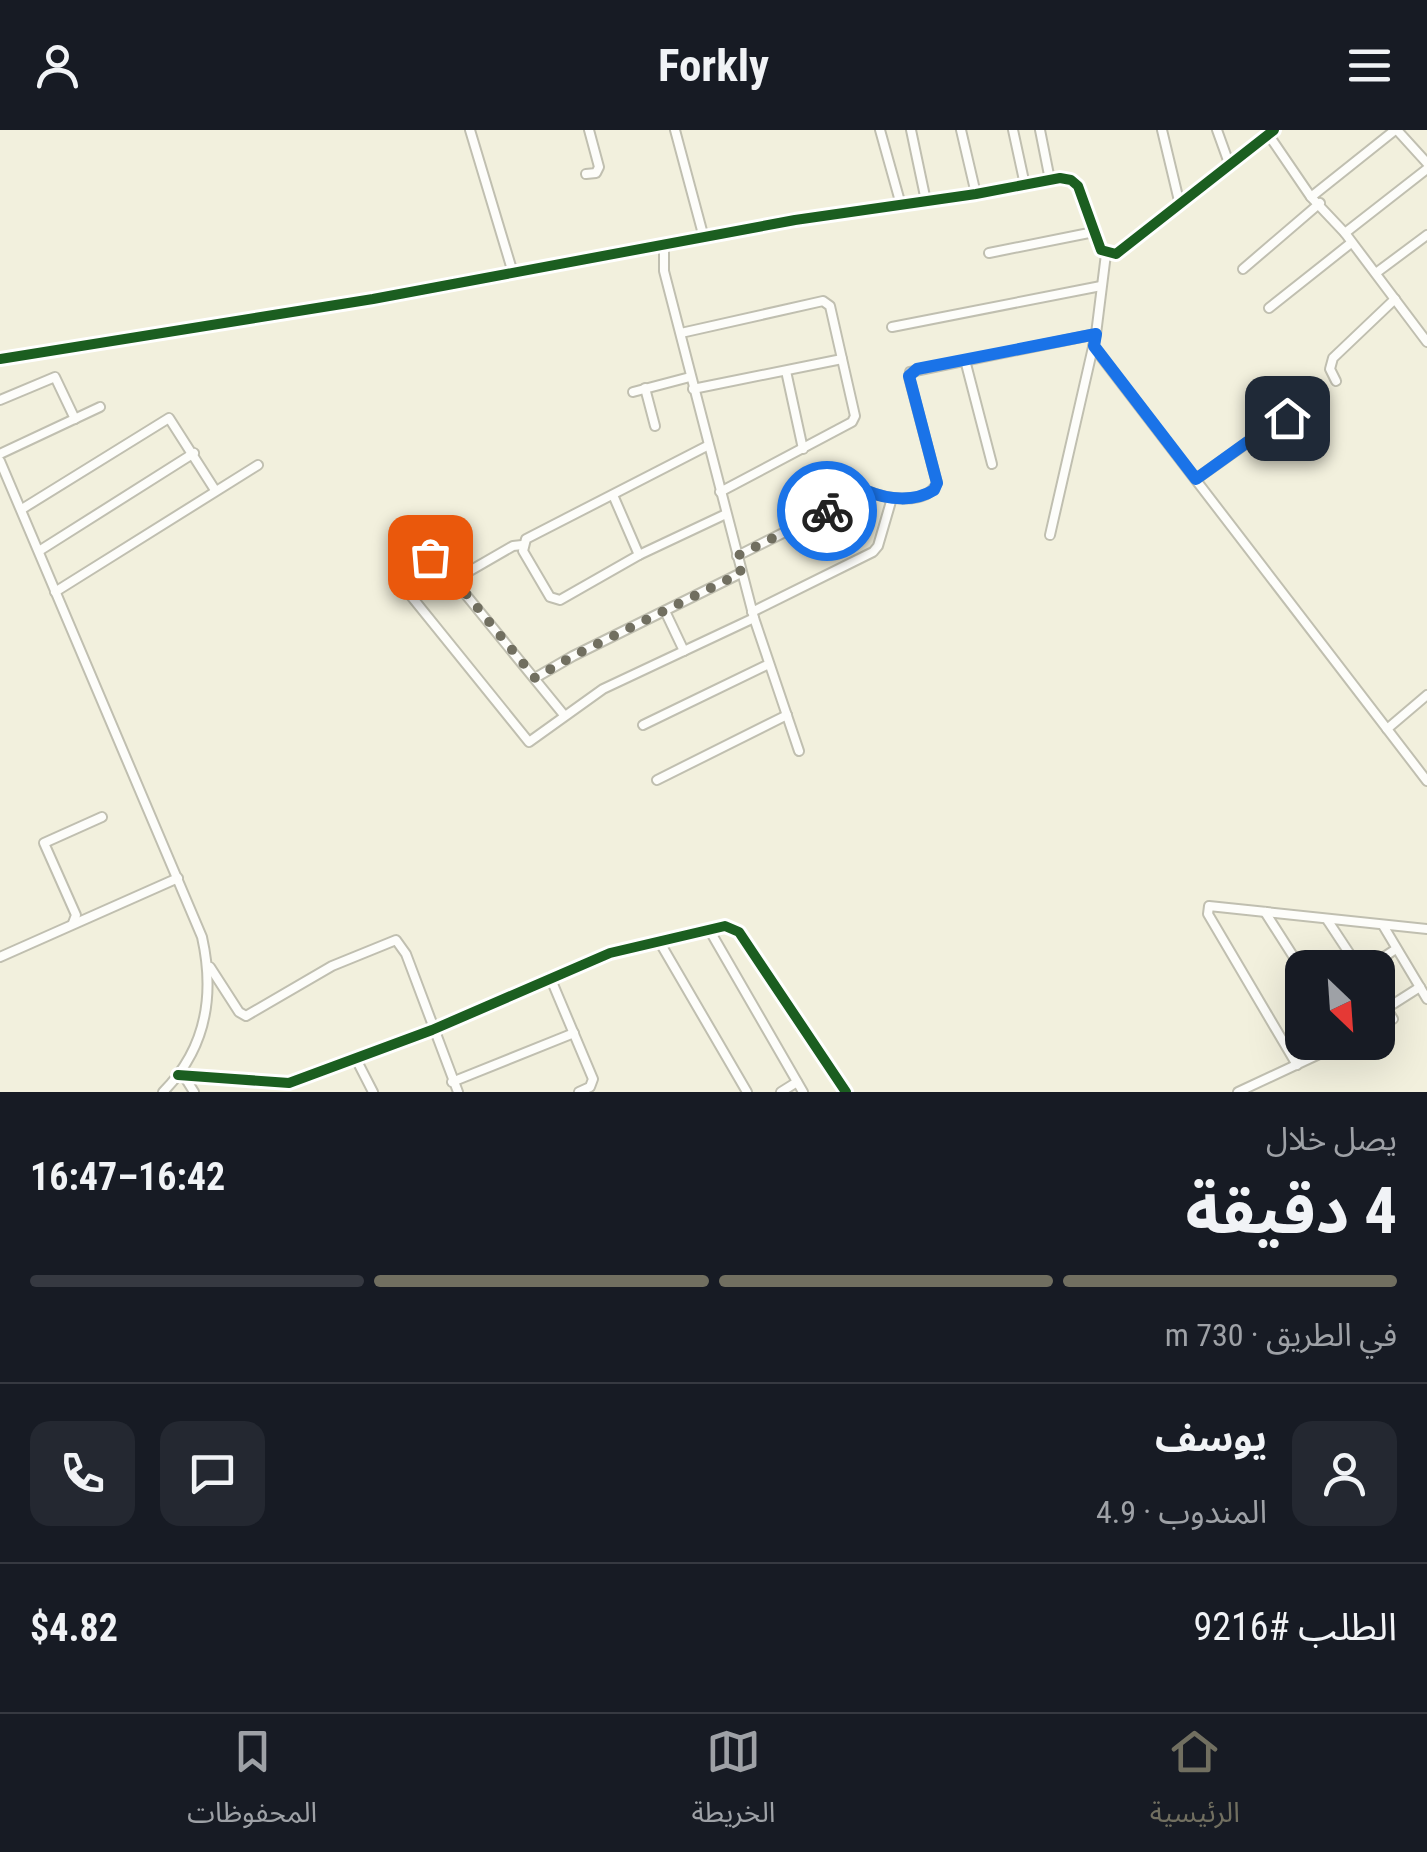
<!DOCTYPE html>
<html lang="ar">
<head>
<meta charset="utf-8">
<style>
  :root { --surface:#171b24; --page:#242831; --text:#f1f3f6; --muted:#9ea1a6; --line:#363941; --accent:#716f60 }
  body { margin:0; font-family:"Roboto Condensed","Noto Sans Arabic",sans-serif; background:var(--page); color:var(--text); direction:rtl; height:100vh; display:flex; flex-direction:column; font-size:38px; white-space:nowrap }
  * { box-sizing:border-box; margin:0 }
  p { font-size:32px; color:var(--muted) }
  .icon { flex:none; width:55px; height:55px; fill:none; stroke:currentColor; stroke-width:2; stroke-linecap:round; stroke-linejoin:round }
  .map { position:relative; height:962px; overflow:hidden; direction:ltr }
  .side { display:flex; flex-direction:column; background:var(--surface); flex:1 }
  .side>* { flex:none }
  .needle { width:65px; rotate:155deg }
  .buttons { position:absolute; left:1285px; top:820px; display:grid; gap:20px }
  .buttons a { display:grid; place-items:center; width:110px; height:110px; border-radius:20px; background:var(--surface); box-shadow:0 10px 40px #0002; font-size:50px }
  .pin { position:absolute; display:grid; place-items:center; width:85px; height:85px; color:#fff; margin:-42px; border-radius:20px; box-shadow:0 5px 15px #0006 }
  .courier { position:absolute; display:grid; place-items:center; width:100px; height:100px; margin:-50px; border:8px solid #1a73e8; border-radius:50%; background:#fff; color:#222; box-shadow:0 2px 12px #0007 }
  .summary em { font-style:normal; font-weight:700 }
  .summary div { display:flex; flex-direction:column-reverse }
  .summary { display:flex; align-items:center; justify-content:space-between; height:170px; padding:0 30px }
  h1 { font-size:65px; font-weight:700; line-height:75px }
  .bar { display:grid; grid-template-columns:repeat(4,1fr); gap:15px 10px; align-content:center; height:120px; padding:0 30px }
  .bar i { height:12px; border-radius:8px; background:var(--line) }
  .bar .selected { background:var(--accent) }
  .bar p { grid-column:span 4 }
  .line { display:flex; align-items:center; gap:25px; padding:0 30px; border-top:2px solid var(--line) }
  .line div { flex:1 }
  .round { display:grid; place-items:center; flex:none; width:105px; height:105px; border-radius:20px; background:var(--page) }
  header { display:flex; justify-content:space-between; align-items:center; height:130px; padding:0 30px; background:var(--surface); font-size:45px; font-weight:700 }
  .tabs { display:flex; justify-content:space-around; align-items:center; height:140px; border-top:2px solid var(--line); background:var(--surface); font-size:28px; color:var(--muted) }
  .tabs a { display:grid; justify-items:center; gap:5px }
  .tabs .selected { color:var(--accent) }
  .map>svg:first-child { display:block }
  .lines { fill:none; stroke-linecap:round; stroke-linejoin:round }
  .minor-casing { stroke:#c0bfb0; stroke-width:12 }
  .minor { stroke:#fdfdfa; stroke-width:8 }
  .cycleway-casing { stroke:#fff; stroke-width:16 }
  .cycleway { stroke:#1b5e20; stroke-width:10 }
  .done { stroke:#716f60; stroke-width:10; stroke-dasharray:0 18 }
  .route { stroke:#1a73e8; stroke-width:12 }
</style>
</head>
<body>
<header><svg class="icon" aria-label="menu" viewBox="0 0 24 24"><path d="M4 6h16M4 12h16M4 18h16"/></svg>Forkly<svg class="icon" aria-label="person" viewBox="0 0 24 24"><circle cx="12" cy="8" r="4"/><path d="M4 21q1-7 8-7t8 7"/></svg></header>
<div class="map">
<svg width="1427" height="962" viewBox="0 0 1427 962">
  <rect width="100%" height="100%" fill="#f2f0dd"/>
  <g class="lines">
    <g class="minor-casing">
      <g id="minor">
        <path d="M470 0 513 143"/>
        <path d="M675 0 704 108"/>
        <path d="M880 0 901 75"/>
        <path d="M911 0 926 71"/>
        <path d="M961 0 976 64"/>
        <path d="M1013 0 1025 55"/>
        <path d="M1040 0 1050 50"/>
        <path d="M1162 0 1180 75"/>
        <path d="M1217 0 1230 36"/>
        <path d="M1397 0 1427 33"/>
        <path d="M1268 4 1311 67 1345 103 1427 212"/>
        <path d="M586 44 596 43 599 37 589 0"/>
        <path d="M1311 67 1395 0"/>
        <path d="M1345 103 1427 39"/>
        <path d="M664 114V141L754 488 799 621"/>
        <path d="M989 123 1094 102"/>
        <path d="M1243 139 1320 73"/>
        <path d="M1376 143 1427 105"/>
        <path d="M1269 178 1351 113"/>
        <path d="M892 197 1101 156"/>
        <path d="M681 203 823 171 830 176 855 286 852 292 720 362"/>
        <path d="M1093 216 1427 651"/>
        <path d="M0 229 373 169 795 90 976 64 1060 48 1071 50 1078 56 1101 120 1116 124 1274 0"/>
        <path d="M965 230 992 334"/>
        <path d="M786 241 803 319"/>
        <path d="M1336 251 1330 239 1333 228 1395 169"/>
        <path d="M645 258 655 296"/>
        <path d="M693 259 842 229"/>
        <path d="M633 262 690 247"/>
        <path d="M0 270 55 247 75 289"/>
        <path d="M707 316 526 409 523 421 550 467 560 470 639 425 726 384"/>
        <path d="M0 324 100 277"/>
        <path d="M0 331 202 807C215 865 206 919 163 962"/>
        <path d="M1196 349 1282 288 1292 290 1315 316"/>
        <path d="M613 365 639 425"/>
        <path d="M22 379 169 288 215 360"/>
        <path d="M1050 405 1096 204 1106 124"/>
        <path d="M39 421 194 323"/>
        <path d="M737 426 867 361C887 369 926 376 937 353L909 247 910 242 1096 204"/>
        <path d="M454 450 513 416 522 415"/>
        <path d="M55 462 258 335"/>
        <path d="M665 481 684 521"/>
        <path d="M752 482 873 422 878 416 892 368"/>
        <path d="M535 548 573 526 741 443"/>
        <path d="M564 585 435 427 428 428 405 451 407 461 529 612 603 559 754 488"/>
        <path d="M643 595 769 534"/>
        <path d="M1387 599 1427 565"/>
        <path d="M657 650 787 585"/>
        <path d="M1265 782 1302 840"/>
        <path d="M1328 791 1359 838"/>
        <path d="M73 793 76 785 44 713 102 687"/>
        <path d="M1384 797 1427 869"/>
        <path d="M710 801 803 962"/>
        <path d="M659 811 747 962"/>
        <path d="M0 827 178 748"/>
        <path d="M210 837 239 882 246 886 332 836 396 810 406 824 458 962"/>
        <path d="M1367 838 1396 819"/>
        <path d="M550 847 593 949 590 957 579 962"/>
        <path d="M1378 865 1393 889"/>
        <path d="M1387 878 1420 857"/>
        <path d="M356 929 373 962"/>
        <path d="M1297 935 1208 784 1209 776 1427 799"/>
        <path d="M178 945 289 953 432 900 610 823 725 796 739 802 846 962"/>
        <path d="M184 946 194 962"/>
        <path d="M452 952 574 903"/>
        <path d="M781 962 797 952"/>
        <path d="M1238 962 1345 912"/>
      </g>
    </g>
    <use href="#minor" class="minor"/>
    <g class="cycleway-casing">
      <g id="cycleway">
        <path d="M0 229 373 169 795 90 976 64 1060 48 1071 50 1078 56 1101 120 1116 124 1274 0"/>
        <path d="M178 945 289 953 432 900 610 823 725 796 739 802 846 962"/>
      </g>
    </g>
    <use href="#cycleway" class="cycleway"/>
  </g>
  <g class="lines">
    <path class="done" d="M430 427H436L535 548 573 526 741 443 737 426 827 381"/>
    <path class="route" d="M827 381 867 361C888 370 915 372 934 360L937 353 909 246 917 239 1096 204 1094 216 1196 349 1278 290 1287 288"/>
  </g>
</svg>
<div class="buttons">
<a><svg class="needle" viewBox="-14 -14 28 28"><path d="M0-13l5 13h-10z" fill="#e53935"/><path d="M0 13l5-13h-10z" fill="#9ea1a6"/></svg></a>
</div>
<div class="pin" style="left:430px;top:427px;background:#ea580c"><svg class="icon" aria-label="bag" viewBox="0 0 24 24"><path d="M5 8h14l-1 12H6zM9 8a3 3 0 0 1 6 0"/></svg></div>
<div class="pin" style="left:1287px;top:288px;background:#1f2937"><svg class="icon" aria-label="home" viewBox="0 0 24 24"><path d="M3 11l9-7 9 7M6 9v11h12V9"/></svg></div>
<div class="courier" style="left:827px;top:381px"><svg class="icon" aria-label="bike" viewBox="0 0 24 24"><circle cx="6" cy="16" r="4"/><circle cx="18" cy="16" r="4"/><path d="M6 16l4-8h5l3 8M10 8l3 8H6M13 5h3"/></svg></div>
</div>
<section class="side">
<div class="summary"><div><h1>4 دقيقة</h1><p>يصل خلال</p></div><em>16:42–16:47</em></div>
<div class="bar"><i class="selected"></i><i class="selected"></i><i class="selected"></i><i></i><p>في الطريق · 730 m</p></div>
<div class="line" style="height:180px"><a class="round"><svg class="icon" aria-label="person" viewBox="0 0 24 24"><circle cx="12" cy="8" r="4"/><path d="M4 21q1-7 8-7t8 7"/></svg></a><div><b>يوسف</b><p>المندوب · 4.9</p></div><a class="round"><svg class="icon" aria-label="chat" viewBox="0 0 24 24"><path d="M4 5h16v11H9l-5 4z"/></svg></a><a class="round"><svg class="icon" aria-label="phone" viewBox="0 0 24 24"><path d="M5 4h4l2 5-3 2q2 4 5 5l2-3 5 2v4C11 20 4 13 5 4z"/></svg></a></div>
<div class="line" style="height:130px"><div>الطلب #9216</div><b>$4.82</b></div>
</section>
<nav class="tabs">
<a class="selected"><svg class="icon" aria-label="home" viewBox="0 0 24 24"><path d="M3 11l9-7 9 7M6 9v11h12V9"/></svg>الرئيسية</a>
<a><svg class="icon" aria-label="map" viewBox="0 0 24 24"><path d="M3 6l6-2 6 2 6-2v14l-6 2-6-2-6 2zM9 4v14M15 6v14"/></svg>الخريطة</a>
<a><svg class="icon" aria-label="saved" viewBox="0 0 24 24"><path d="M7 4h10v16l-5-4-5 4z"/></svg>المحفوظات</a>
</nav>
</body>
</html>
